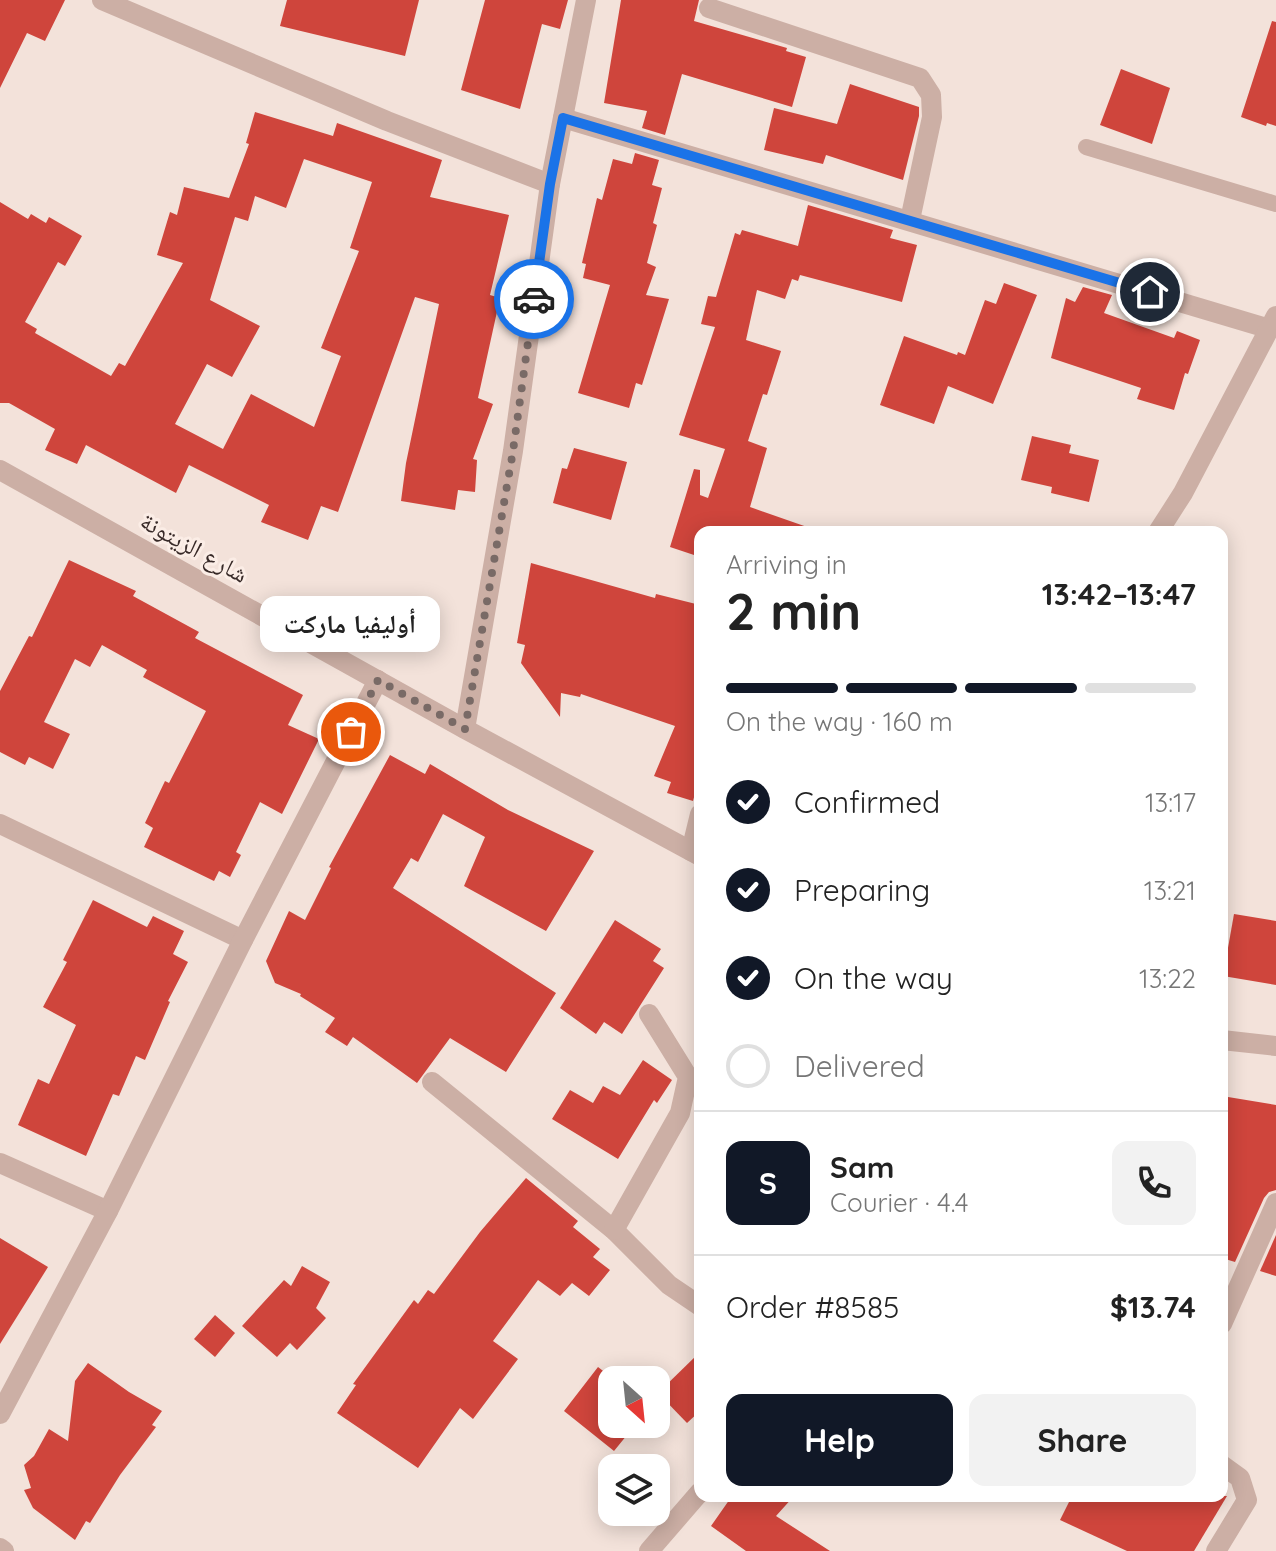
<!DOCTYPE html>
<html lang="en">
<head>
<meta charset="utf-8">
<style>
  :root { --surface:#fff; --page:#f2f2f2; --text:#222; --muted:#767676; --line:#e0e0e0; --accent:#111827 }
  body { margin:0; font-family:Quicksand,"Noto Naskh Arabic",sans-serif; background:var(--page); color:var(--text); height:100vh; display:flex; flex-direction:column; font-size:30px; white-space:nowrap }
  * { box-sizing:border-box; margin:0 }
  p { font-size:26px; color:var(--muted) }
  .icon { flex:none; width:44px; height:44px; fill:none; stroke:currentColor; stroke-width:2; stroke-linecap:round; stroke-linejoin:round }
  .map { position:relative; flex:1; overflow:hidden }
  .side { position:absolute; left:694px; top:526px; width:534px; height:976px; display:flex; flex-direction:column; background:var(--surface); border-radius:16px; box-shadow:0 4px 20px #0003 }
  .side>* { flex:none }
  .needle { width:52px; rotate:153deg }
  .controls { position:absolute; left:598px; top:1366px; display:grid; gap:16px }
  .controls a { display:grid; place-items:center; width:72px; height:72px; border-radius:16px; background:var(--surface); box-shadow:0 4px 20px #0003; font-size:40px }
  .pin { position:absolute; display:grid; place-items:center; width:68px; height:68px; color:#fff; margin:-34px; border:4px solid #fff; border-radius:50%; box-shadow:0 2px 8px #0007 }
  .courier { position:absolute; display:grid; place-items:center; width:80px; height:80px; margin:-40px; border:6px solid #1a73e8; border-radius:50%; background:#fff; color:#222; box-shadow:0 2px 10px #0007 }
  .bubble { position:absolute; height:56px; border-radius:16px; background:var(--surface); box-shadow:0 4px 20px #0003; font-size:26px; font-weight:700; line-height:56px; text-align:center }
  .head em { font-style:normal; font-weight:700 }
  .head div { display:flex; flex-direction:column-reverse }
  .head { display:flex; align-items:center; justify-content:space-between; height:136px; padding:0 32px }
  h1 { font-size:52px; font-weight:700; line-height:60px }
  .bar { display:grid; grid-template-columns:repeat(4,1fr); gap:12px 8px; align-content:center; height:96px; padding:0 32px }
  .bar i { height:10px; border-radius:6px; background:var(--line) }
  .bar .current { background:var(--accent) }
  .bar p { grid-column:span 4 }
  .line { display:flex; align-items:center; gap:20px; padding:0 32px; border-top:2px solid var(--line) }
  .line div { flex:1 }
  .round { display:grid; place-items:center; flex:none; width:84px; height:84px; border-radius:16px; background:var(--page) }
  ol { padding:0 32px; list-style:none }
  li { display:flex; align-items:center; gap:24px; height:88px }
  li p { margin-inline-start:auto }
  li .icon { padding:8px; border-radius:50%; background:var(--accent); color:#fff; stroke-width:4 }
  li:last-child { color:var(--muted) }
  li i { width:44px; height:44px; border:4px solid var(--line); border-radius:50% }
  .button { display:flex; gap:16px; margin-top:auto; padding:16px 32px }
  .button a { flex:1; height:92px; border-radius:16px; background:var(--accent); color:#fff; font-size:32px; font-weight:700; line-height:92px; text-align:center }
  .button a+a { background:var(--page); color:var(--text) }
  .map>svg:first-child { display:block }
  .building { fill:#cf453c; fill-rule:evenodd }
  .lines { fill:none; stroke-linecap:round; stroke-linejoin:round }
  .service { stroke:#ccafa5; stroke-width:16 }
  .minor { stroke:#ccafa5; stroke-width:20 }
  .tertiary { stroke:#ccafa5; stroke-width:20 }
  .done { stroke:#796a66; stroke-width:8; stroke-dasharray:0 14.4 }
  .route { stroke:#1a73e8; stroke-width:10 }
  .labels { text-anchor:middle; stroke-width:6; stroke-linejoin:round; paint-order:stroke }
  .street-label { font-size:24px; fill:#372927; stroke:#fbede6 }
</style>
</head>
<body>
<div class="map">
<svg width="1276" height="1551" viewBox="0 0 1276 1551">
  <rect width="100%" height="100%" fill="#f3e2da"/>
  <g class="building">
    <path d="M0 0H65L45 41 27 33 0 88Z"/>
    <path d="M287 0H419L405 56 280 26Z"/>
    <path d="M485 0H568L560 29 542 24 520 109 461 90Z"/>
    <path d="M621 0H699L694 21 787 48 786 51 806 57 792 107 682 74 665 135 642 128 647 111 604 103Z"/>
    <path d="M1272 21 1276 22V126L1267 123 1266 126 1241 117Z"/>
    <path d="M1121 69 1170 88 1152 144 1100 125Z"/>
    <path d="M850 84 919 107V116L903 180 826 155 823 164 764 150 774 108 837 124Z"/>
    <path d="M255 112 333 136 337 123 442 160 430 197 509 215 490 295 500 298 478 398 493 404 473 459 477 460 475 492 458 490 455 510 401 501 406 463 439 304 415 297 338 512 321 506 308 540 261 522 269 505 189 465 176 493 86 445 77 464 45 450 55 429 9 403H0V202L28 219 31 214 46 223 49 217 82 236 65 266 58 262 25 322 37 329 35 333 111 376 119 363 125 366 183 263 157 255 170 212 177 215 184 187 229 198 249 144 246 143ZM304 159 372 182 350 248 359 251 321 348 341 356 314 427 251 394 223 449 175 424 207 364 232 377 260 326 210 300 235 217 248 221 255 196 286 208Z"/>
    <path d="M635 153 659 160 652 185 662 188 653 223 657 225 647 263 656 267 646 295 669 299 642 385 636 383 629 408 578 393 610 285 583 278 586 264 582 263 597 198 602 200 613 159 632 164Z"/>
    <path d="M808 205 893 230 890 238 917 245 902 302 800 275 798 281 792 279 785 299 757 290 746 340 781 351 767 395 763 394 748 441 767 448 750 507 810 528V532H700V557L670 547 694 469 700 470V495L708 498 725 449 679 435 715 327 701 324 708 296 716 297 735 233 740 235 742 230 798 246Z"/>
    <path d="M1004 283 1037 295 993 404 948 386 934 424 880 405 904 336 957 355 958 352 965 355 985 300 996 304Z"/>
    <path d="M1083 287 1112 295 1104 313 1174 338 1177 331 1200 340 1188 374 1185 373 1174 410 1137 399 1141 388 1051 358 1066 298 1075 302Z"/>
    <path d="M1032 436 1071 445 1069 453 1099 460 1089 502 1051 493 1052 487 1021 480Z"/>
    <path d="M574 448 627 462 611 520 553 503 562 468 567 469Z"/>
    <path d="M69 560 136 591 133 596 199 632 195 638 303 695 288 725 319 739 282 814 260 802 236 852 241 855 230 877 219 871 214 881 144 847 153 828 145 823 165 781 169 783 206 711 143 677 147 670 102 645 90 667 75 659 44 722 70 734 53 769 29 757 25 765 0 752V691L29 636 32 637Z"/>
    <path d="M531 563 655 598 656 594 700 605V775L693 801 667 793 671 782 654 776 675 726 581 694 580 697 561 693 560 717 521 663 525 645 517 643Z"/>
    <path d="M390 755 425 774 430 764 508 810 594 851 546 931 464 886 485 837 443 814 418 862 411 858 393 888 556 993 506 1072 450 1038 417 1083 353 1037 347 1046 325 1032 335 1018 300 996 301 994 275 983 266 961 289 911 305 920 331 868 329 867Z"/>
    <path d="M93 900 147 927 153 916 184 931 173 954 188 962 168 1001 170 1002 145 1060 136 1056 119 1096 113 1094 86 1156 18 1125 38 1079 49 1084 76 1025 43 1007 67 962 63 960Z"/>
    <path d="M1234 914 1276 921V985L1223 976Z"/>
    <path d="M615 920 661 949 653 961 664 968 622 1034 604 1022 596 1034 560 1008Z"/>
    <path d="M643 1060 672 1080 657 1103 654 1100 618 1159 552 1119 570 1090 593 1103 603 1086 620 1095Z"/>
    <path d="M1222 1096 1276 1105V1190L1269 1192 1264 1198 1235 1262 1222 1258Z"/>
    <path d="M526 1178 578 1221 573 1227 600 1249 593 1257 610 1270 589 1296 572 1283 560 1296 538 1280 493 1341 518 1359 473 1419 460 1408 418 1468 337 1413 356 1385 353 1384 414 1300 418 1304 428 1290 434 1294 480 1232Z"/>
    <path d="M1276 1235V1276L1260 1271Z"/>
    <path d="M0 1238 48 1267 0 1344Z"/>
    <path d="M302 1266 330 1282 316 1308 326 1318 297 1350 290 1343 277 1357 242 1326 284 1280 291 1286Z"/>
    <path d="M215 1315 235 1333 215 1357 194 1339Z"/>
    <path d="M700 1352V1411L687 1423 658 1393Z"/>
    <path d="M88 1363 129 1392 162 1411 152 1425 156 1427 120 1475 90 1523 86 1521 75 1540 33 1508 24 1490 31 1488 24 1465 34 1456 49 1429 68 1441 75 1381Z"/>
    <path d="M598 1367 615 1380H612V1424H636L614 1451 564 1411Z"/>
    <path d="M732 1496H794L776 1516 830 1551H746L711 1526Z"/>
    <path d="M1072 1496H1227L1194 1551H1127L1060 1520Z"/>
  </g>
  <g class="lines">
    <path class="service" d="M1086 147 1276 204"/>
    <g class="minor">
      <path d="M102 0 387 121 550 184"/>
      <path d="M709 8 920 78 931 95 932 117 910 220"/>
      <path d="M563 118 1270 329"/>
      <path d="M1158 532 1183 493 1276 316"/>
      <path d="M465 729 513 451 550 184 586 0"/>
      <path d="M0 824 243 940"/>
      <path d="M691 851 700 814"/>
      <path d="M432 1082 614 1230 669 1285 700 1306"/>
      <path d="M0 1163 108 1211"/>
      <path d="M614 1230 680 1113 688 1077 649 1014"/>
      <path d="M1222 1324 1276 1203"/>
      <path d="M0 1414 108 1211 243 940 378 680"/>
      <path d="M0 1548 4 1551"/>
      <path d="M649 1551 700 1492"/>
      <path d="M1216 1551 1247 1500 1240 1478 1222 1465"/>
    </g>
    <g class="tertiary">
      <path d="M0 470 465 729 700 856"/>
      <path d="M1222 1040 1276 1046"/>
    </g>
  </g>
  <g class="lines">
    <path class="done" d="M351 732 378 680 465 729 513 451 534 299"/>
    <path class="route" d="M534 299 550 184 563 118 1150 292"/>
  </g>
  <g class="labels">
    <g class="street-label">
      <text transform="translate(194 548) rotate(29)" y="8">شارع الزيتونة</text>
    </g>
  </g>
</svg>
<div class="controls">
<a><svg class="needle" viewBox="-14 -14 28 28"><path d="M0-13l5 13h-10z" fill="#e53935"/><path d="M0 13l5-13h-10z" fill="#767676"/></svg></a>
<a><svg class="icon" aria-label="layers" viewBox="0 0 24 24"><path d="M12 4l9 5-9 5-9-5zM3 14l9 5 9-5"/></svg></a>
</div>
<div class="pin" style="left:351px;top:732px;background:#ea580c"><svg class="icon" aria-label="bag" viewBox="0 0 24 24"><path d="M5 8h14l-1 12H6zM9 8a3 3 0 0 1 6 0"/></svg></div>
<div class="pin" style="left:1150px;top:292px;background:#1f2937"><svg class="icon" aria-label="home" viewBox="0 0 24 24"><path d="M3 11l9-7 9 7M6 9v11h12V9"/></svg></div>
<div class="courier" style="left:534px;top:299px"><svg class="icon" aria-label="car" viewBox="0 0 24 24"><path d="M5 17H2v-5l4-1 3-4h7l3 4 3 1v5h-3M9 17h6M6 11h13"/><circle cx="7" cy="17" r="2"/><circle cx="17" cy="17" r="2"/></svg></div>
<div class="bubble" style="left:260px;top:596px;width:180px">أوليفيا ماركت</div>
<section class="side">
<div class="head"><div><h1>2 min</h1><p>Arriving in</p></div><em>13:42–13:47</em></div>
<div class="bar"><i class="current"></i><i class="current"></i><i class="current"></i><i></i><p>On the way · 160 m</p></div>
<ol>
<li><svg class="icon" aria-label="check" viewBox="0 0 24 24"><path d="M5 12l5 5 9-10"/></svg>Confirmed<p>13:17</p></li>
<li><svg class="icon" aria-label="check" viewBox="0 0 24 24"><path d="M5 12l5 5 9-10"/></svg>Preparing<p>13:21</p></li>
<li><svg class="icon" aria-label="check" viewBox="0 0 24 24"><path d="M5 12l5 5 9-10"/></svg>On the way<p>13:22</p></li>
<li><i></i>Delivered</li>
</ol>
<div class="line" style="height:144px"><b class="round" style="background:var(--accent);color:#fff">S</b><div><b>Sam</b><p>Courier · 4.4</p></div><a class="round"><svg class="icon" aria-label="phone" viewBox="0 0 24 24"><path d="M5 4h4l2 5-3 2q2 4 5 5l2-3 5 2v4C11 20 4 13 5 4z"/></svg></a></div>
<div class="line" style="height:104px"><div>Order #8585</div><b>$13.74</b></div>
<div class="button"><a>Help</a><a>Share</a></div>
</section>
</div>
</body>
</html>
